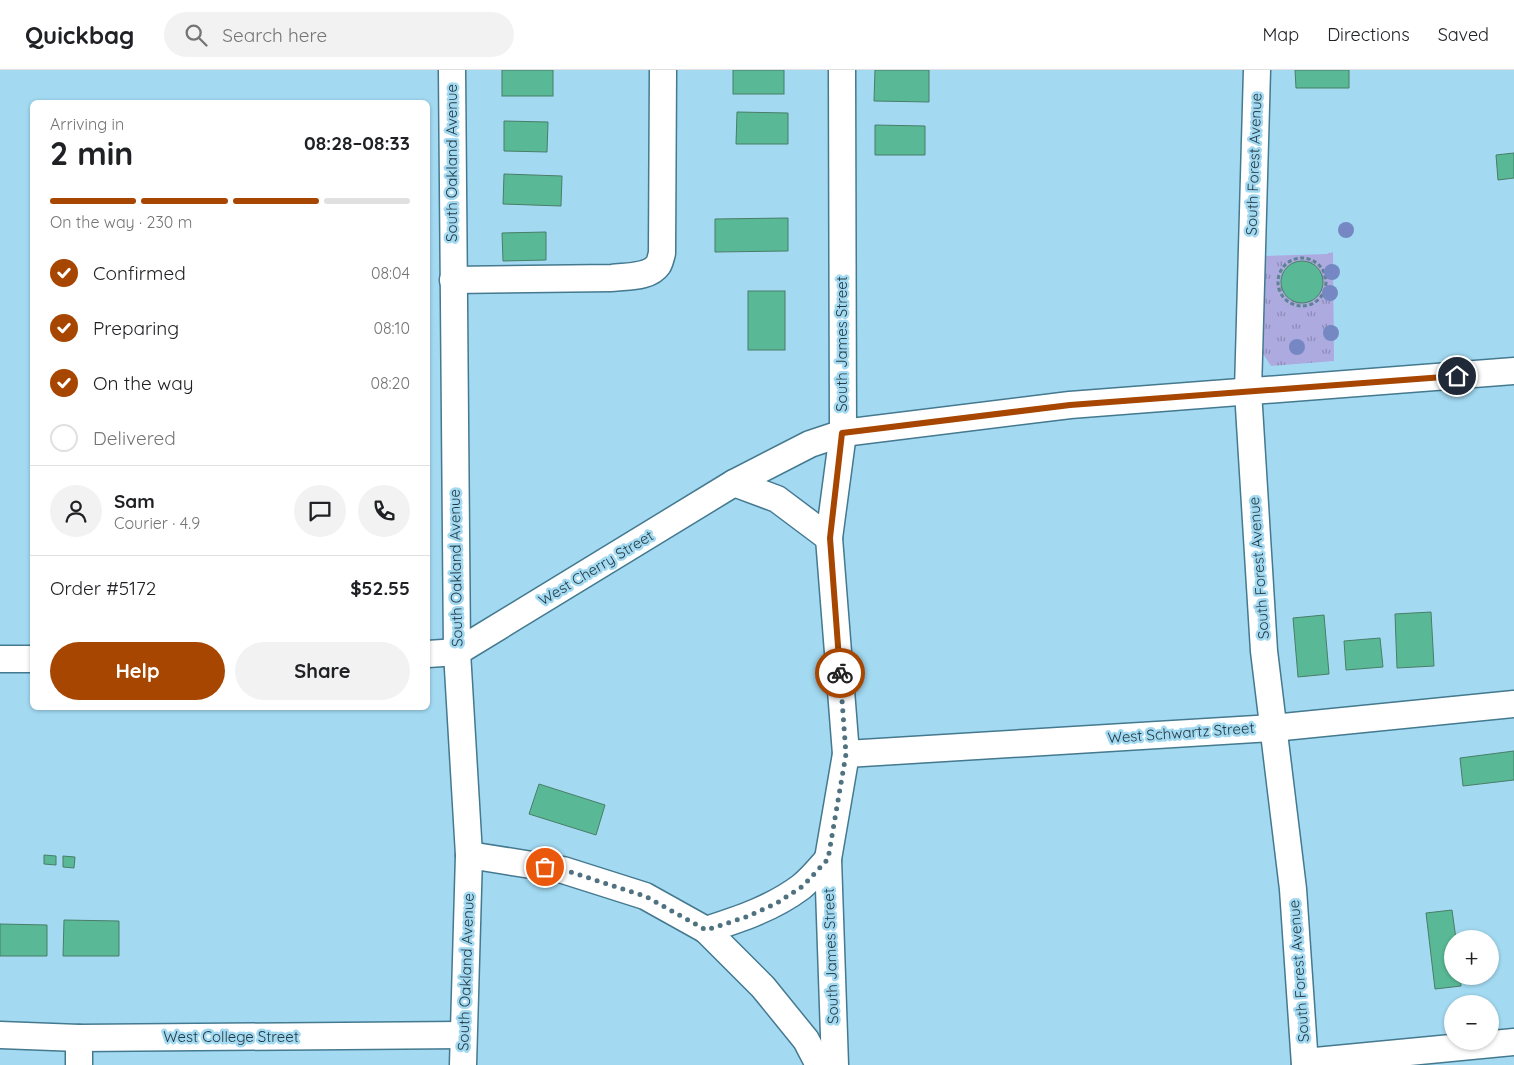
<!DOCTYPE html>
<html lang="en">
<head>
<meta charset="utf-8">
<style>
  :root { --surface:#fff; --page:#f2f2f2; --text:#202124; --muted:#757577; --line:#e0e0e0; --accent:#a74600 }
  body { margin:0; font-family:Quicksand,sans-serif; background:var(--page); color:var(--text); height:100vh; display:flex; flex-direction:column; font-size:19px; white-space:nowrap }
  * { box-sizing:border-box; margin:0 }
  p { font-size:16px; color:var(--muted) }
  .icon { flex:none; width:28px; height:28px; fill:none; stroke:currentColor; stroke-width:2; stroke-linecap:round; stroke-linejoin:round }
  .map { position:relative; flex:1; overflow:hidden }
  .details { position:absolute; left:30px; top:30px; width:400px; height:610px; display:flex; flex-direction:column; background:var(--surface); border-radius:8px; box-shadow:0 1px 4px #0004 }
  .details>* { flex:none }
  .buttons { position:absolute; left:1444px; top:860px; display:grid; gap:10px }
  .buttons a { display:grid; place-items:center; width:55px; height:55px; border-radius:50%; background:var(--surface); box-shadow:0 1px 4px #0004; font-size:25px }
  .pin { position:absolute; display:grid; place-items:center; width:42px; height:42px; color:#fff; margin:-21px; border:2px solid #fff; border-radius:50%; box-shadow:0 1px 5px #0007 }
  .courier { position:absolute; display:grid; place-items:center; width:50px; height:50px; margin:-25px; border:4px solid #a74600; border-radius:50%; background:#fff; color:#222; box-shadow:0 1px 6px #0007 }
  .overview em { font-style:normal; font-weight:800 }
  .overview div { display:flex; flex-direction:column-reverse }
  .overview { display:flex; align-items:center; justify-content:space-between; height:85px; padding:0 20px }
  h1 { font-size:32px; font-weight:800; line-height:38px }
  .bar { display:grid; grid-template-columns:repeat(4,1fr); gap:8px 5px; align-content:center; height:60px; padding:0 20px }
  .bar i { height:6px; border-radius:4px; background:var(--line) }
  .bar .active { background:var(--accent) }
  .bar p { grid-column:span 4 }
  .line { display:flex; align-items:center; gap:12px; padding:0 20px; border-top:1px solid var(--line) }
  .line div { flex:1 }
  .round { display:grid; place-items:center; flex:none; width:52px; height:52px; border-radius:26px; background:var(--page) }
  ol { padding:0 20px; list-style:none }
  li { display:flex; align-items:center; gap:15px; height:55px }
  li p { margin-inline-start:auto }
  li .icon { padding:5px; border-radius:50%; background:var(--accent); color:#fff; stroke-width:4 }
  li:last-child { color:var(--muted) }
  li i { width:28px; height:28px; border:2px solid var(--line); border-radius:50% }
  .cta { display:flex; gap:10px; margin-top:auto; padding:10px 20px }
  .cta a { flex:1; height:58px; border-radius:30px; background:var(--accent); color:#fff; font-size:20px; font-weight:800; line-height:58px; text-align:center }
  .cta a+a { background:var(--page); color:var(--text) }
  header { display:flex; align-items:center; gap:30px; box-sizing:border-box; height:70px; padding:0 25px; background:var(--surface); border-bottom:1px solid var(--line) }
  header strong { font-size:24px }
  nav { display:flex; gap:28px; margin-inline-start:auto; font-size:18px }
  .search { width:350px; height:45px; background:var(--page); display:flex; align-items:center; gap:12px; box-sizing:border-box; padding:0 18px; border-radius:28px; color:var(--muted); font-size:19px }
  .map>svg:first-child { display:block }
  .grass { fill:url(#grass-tufts); fill-rule:evenodd }
  .building { fill:#59b996; stroke:#497d68 }
  .lines { fill:none; stroke-linecap:round; stroke-linejoin:round }
  .minor-casing { stroke:#44798f; stroke-width:29 }
  .path { stroke:#5d8393; stroke-width:3; stroke-dasharray:4 2.5; stroke-linecap:butt }
  .minor { stroke:#fff; stroke-width:26 }
  .tree { fill:#7688c3 }
  .done { stroke:#507280; stroke-width:5; stroke-dasharray:0 9 }
  .route { stroke:#a74600; stroke-width:6 }
  .labels { text-anchor:middle; stroke-width:5; stroke-linejoin:round; paint-order:stroke }
  .street-label { font-size:15px; fill:#233a43; stroke:#a3daf2 }
</style>
</head>
<body>
<header>
<strong>Quickbag</strong>
<div class="search"><svg class="icon" aria-label="search" viewBox="0 0 24 24"><circle cx="10" cy="10" r="6"/><path d="M15 15l6 6"/></svg>Search here</div>
<nav><a>Map</a><a>Directions</a><a>Saved</a></nav>
</header>
<div class="map">
<svg width="1514" height="995" viewBox="0 0 1514 995">
  <defs>
    <pattern id="grass-tufts" width="24" height="20" patternUnits="userSpaceOnUse" patternTransform="scale(1.25)"><rect width="24" height="20" fill="#adaae0"/><path d="M3 7l-1-3M5 7V3M7 7l1-3M15 17l-1-3M17 17v-4M19 17l1-3" fill="none" stroke="#8c8bb7"/></pattern>
  </defs>
  <rect width="100%" height="100%" fill="#a3daf2"/>
  <path class="grass" d="M1333 182 1334 291 1271 296 1263 284V186L1327 184ZM1301 191C1309 192 1316 194 1320 202 1334 227 1295 246 1283 220 1276 206 1288 194 1301 191Z"/>
  <g class="building">
    <rect x="502" y="0" width="51" height="26"/>
    <rect x="733" y="0" width="51" height="24"/>
    <path d="M875 0H929V32L874 31Z"/>
    <path d="M1295 0H1349V18H1296Z"/>
    <path d="M737 42 788 43V74H736Z"/>
    <path d="M504 51 548 52 547 82 504 81Z"/>
    <path d="M875 55 925 56V85H875Z"/>
    <path d="M1514 83V108L1498 110 1496 85Z"/>
    <path d="M504 104 562 106 561 136 503 134Z"/>
    <path d="M788 148V181L715 182V149Z"/>
    <path d="M546 162V190L503 191 502 163Z"/>
    <circle cx="1302" cy="212" r="21"/>
    <rect x="748" y="221" width="37" height="59"/>
    <path d="M1431 542 1434 596 1397 598 1395 544Z"/>
    <path d="M1324 545 1329 604 1298 607 1293 548Z"/>
    <path d="M1380 568 1383 597 1346 600 1344 571Z"/>
    <path d="M1514 681V710L1463 716 1460 688Z"/>
    <path d="M539 714 605 735 596 765 529 744Z"/>
    <path d="M44 785 56 786V795L44 794Z"/>
    <path d="M63 786 75 787 74 798 63 797Z"/>
    <path d="M1452 840 1456 869H1452V906H1460L1461 916 1435 919 1426 843Z"/>
    <path d="M64 850 119 851V886H63Z"/>
    <path d="M0 854 47 855V886H0Z"/>
  </g>
  <g class="lines">
    <g class="minor-casing">
      <g id="minor">
        <path d="M452 0 457 582 469 785 463 995"/>
        <path d="M1257 0 1248 321 1264 581 1293 819 1305 995"/>
        <path d="M453 210 612 208C626 206 649 208 658 195 660 192 661 187 662 183L663 0"/>
        <path d="M734 413 777 429 829 468"/>
        <path d="M428 584 457 582 734 413 810 374 843 363 1070 335 1514 301"/>
        <path d="M0 589H32"/>
        <path d="M846 684 1273 658 1514 634"/>
        <path d="M469 785 563 800 645 826 706 860C740 849 773 838 801 817 811 809 820 798 828 789"/>
        <path d="M706 860 763 917 806 970 819 995"/>
        <path d="M0 965 79 968 463 965"/>
        <path d="M1305 992 1514 972"/>
        <path d="M79 995V968"/>
        <path d="M835 995 828 789 846 684 829 468 843 363 842 0"/>
      </g>
    </g>
    <circle class="path" cx="1302" cy="212" r="24"/>
    <use href="#minor" class="minor"/>
  </g>
  <g class="tree">
    <circle cx="1346" cy="160" r="8"/>
    <circle cx="1332" cy="202" r="8"/>
    <circle cx="1330" cy="223" r="8"/>
    <circle cx="1331" cy="263" r="8"/>
    <circle cx="1297" cy="277" r="8"/>
  </g>
  <g class="lines">
    <path class="done" d="M545 797 564 800 645 826 706 860 746 847 777 833 803 816 828 789 846 684 840 603"/>
    <path class="route" d="M840 603 830 468 842 363 1070 335 1457 306"/>
  </g>
  <g class="labels">
    <g class="street-label">
      <text transform="translate(452 93) rotate(-90)" y="5">South Oakland Avenue</text>
      <text transform="translate(1254 94) rotate(-88)" y="5">South Forest Avenue</text>
      <text transform="translate(842 274) rotate(-90)" y="5">South James Street</text>
      <text transform="translate(456 498) rotate(-91)" y="5">South Oakland Avenue</text>
      <text transform="translate(596 498) rotate(-31)" y="5">West Cherry Street</text>
      <text transform="translate(1259 498) rotate(-94)" y="5">South Forest Avenue</text>
      <text transform="translate(1181 663) rotate(-4)" y="5">West Schwartz Street</text>
      <text transform="translate(831 886) rotate(-92)" y="5">South James Street</text>
      <text transform="translate(1299 901) rotate(-94)" y="5">South Forest Avenue</text>
      <text transform="translate(466 902) rotate(-88)" y="5">South Oakland Avenue</text>
      <text x="231" y="972">West College Street</text>
    </g>
  </g>
</svg>
<div class="buttons">
<a>+</a>
<a>−</a>
</div>
<div class="pin" style="left:545px;top:797px;background:#ea580c"><svg class="icon" aria-label="bag" viewBox="0 0 24 24"><path d="M5 8h14l-1 12H6zM9 8a3 3 0 0 1 6 0"/></svg></div>
<div class="pin" style="left:1457px;top:306px;background:#1f2937"><svg class="icon" aria-label="home" viewBox="0 0 24 24"><path d="M3 11l9-7 9 7M6 9v11h12V9"/></svg></div>
<div class="courier" style="left:840px;top:603px"><svg class="icon" aria-label="bike" viewBox="0 0 24 24"><circle cx="6" cy="16" r="4"/><circle cx="18" cy="16" r="4"/><path d="M6 16l4-8h5l3 8M10 8l3 8H6M13 5h3"/></svg></div>
<section class="details">
<div class="overview"><div><h1>2 min</h1><p>Arriving in</p></div><em>08:28–08:33</em></div>
<div class="bar"><i class="active"></i><i class="active"></i><i class="active"></i><i></i><p>On the way · 230 m</p></div>
<ol>
<li><svg class="icon" aria-label="check" viewBox="0 0 24 24"><path d="M5 12l5 5 9-10"/></svg>Confirmed<p>08:04</p></li>
<li><svg class="icon" aria-label="check" viewBox="0 0 24 24"><path d="M5 12l5 5 9-10"/></svg>Preparing<p>08:10</p></li>
<li><svg class="icon" aria-label="check" viewBox="0 0 24 24"><path d="M5 12l5 5 9-10"/></svg>On the way<p>08:20</p></li>
<li><i></i>Delivered</li>
</ol>
<div class="line" style="height:90px"><a class="round"><svg class="icon" aria-label="person" viewBox="0 0 24 24"><circle cx="12" cy="8" r="4"/><path d="M4 21q1-7 8-7t8 7"/></svg></a><div><b>Sam</b><p>Courier · 4.9</p></div><a class="round"><svg class="icon" aria-label="chat" viewBox="0 0 24 24"><path d="M4 5h16v11H9l-5 4z"/></svg></a><a class="round"><svg class="icon" aria-label="phone" viewBox="0 0 24 24"><path d="M5 4h4l2 5-3 2q2 4 5 5l2-3 5 2v4C11 20 4 13 5 4z"/></svg></a></div>
<div class="line" style="height:65px"><div>Order #5172</div><b>$52.55</b></div>
<div class="cta"><a>Help</a><a>Share</a></div>
</section>
</div>
</body>
</html>
